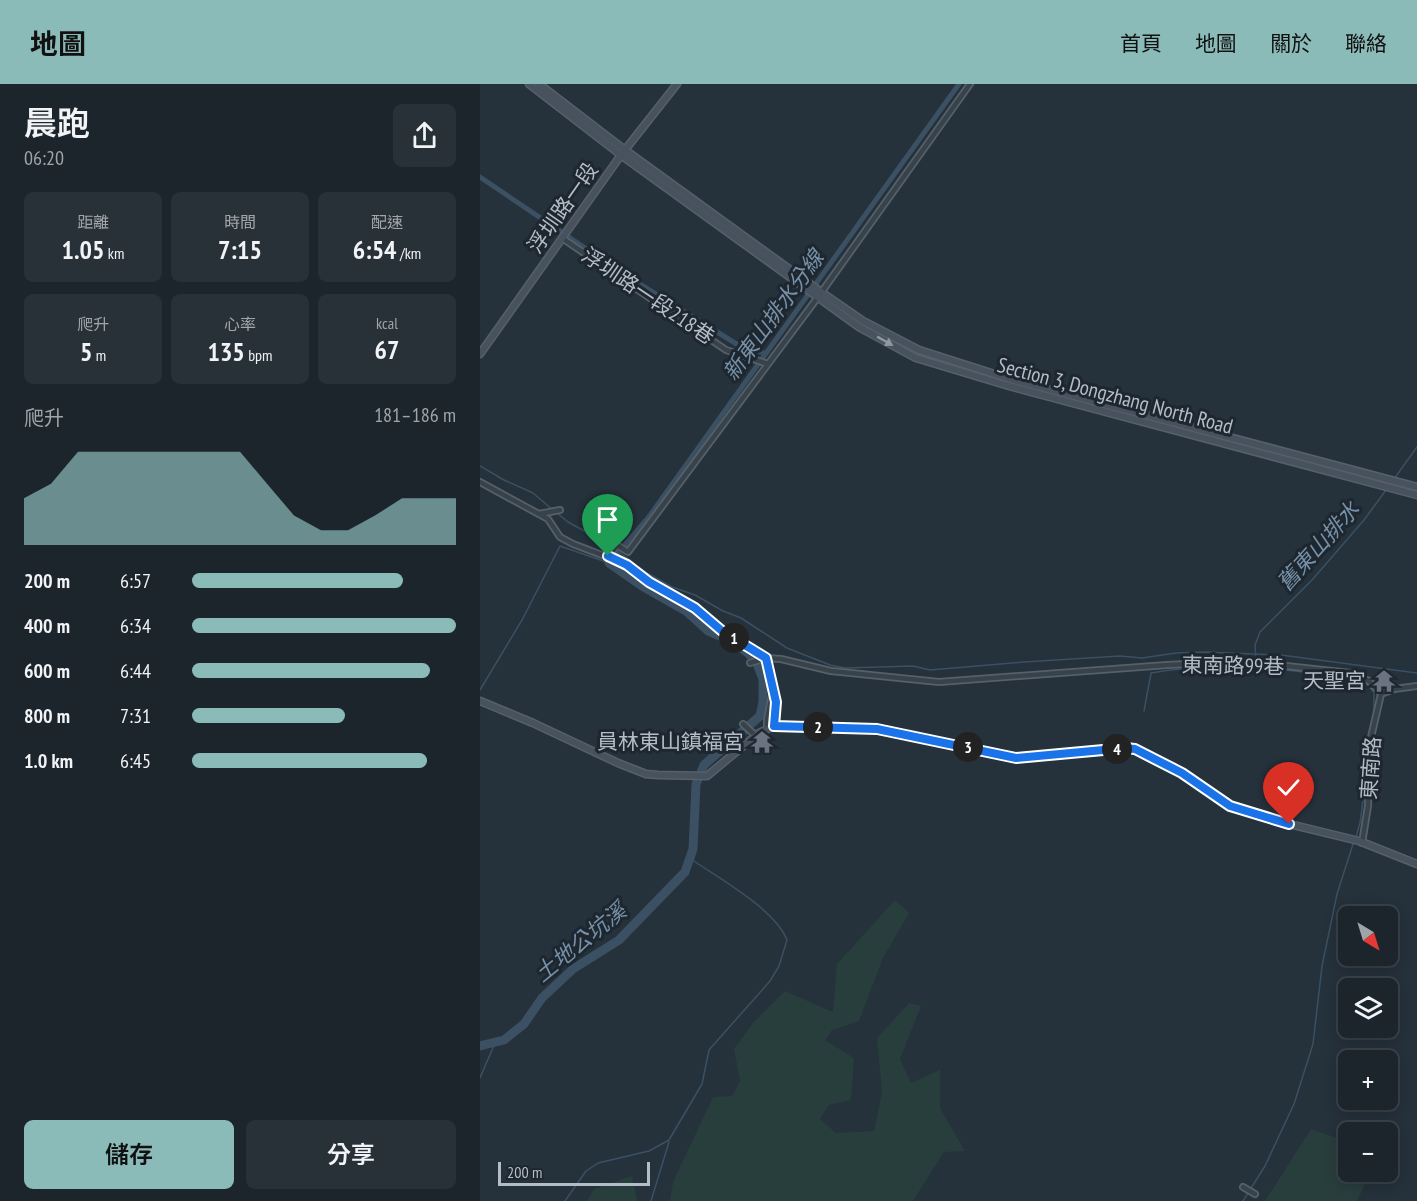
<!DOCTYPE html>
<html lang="zh-TW">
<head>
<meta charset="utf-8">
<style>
	:root { --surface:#1c252c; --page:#293138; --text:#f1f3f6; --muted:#a0a5a9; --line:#3a4248; --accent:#8bbbb9 }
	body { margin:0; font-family:"PT Sans Narrow","Noto Sans TC",sans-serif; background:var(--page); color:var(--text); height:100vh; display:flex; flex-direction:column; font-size:22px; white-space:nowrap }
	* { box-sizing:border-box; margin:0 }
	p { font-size:20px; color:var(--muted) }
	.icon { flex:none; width:33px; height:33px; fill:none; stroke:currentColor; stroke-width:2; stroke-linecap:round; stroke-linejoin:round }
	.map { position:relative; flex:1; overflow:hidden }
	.side { display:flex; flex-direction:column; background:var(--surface); width:480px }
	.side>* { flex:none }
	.needle { width:39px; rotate:142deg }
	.tools { position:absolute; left:858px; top:822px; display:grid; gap:12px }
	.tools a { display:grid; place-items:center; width:60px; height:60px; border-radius:9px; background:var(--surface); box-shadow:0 3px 15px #0003,0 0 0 2px var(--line); font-size:30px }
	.scale { position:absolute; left:18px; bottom:15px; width:152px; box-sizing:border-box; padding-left:6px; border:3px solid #b4bdc7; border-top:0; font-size:16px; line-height:21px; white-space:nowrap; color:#b4bdc7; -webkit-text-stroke:4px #1e2730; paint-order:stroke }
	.pin { position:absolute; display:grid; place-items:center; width:51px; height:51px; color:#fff; margin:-62px -26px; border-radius:50% 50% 50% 0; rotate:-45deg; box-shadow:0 0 6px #0007 }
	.pin .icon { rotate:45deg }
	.km { position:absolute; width:30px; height:30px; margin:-15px; border-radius:50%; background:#222; color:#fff; font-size:16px; line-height:30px; text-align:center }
	.round { display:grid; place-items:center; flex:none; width:63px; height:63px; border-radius:9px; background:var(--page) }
	.headline { display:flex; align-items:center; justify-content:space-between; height:102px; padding:0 24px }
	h1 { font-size:33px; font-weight:600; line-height:45px }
	.figures { display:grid; grid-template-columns:repeat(3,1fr); gap:9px; height:102px; padding:6px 24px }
	.figures div { display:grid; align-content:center; border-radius:9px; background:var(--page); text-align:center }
	.figures b { font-size:26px; font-weight:600 }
	.figures small { font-size:16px; font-weight:400 }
	.figures p { font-size:16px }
	.chart { height:168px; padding:12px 24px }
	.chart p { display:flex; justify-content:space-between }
	.chart svg { width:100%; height:108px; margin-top:6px; fill:var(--accent); opacity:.7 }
	.cta { display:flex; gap:12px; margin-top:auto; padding:12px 24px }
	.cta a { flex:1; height:69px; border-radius:9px; background:var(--accent); color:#111; font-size:24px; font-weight:600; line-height:69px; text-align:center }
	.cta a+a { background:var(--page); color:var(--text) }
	ul { padding:0 24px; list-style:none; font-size:20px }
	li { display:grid; grid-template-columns:96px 72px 1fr; align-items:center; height:45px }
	li i { height:15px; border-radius:8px; background:var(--accent) }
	header { display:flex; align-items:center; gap:36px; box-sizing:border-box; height:84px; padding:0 30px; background:var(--accent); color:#111 }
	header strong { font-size:28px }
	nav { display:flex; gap:33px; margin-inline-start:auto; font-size:21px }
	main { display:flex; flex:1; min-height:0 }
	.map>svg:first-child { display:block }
</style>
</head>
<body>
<header>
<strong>地圖</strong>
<nav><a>首頁</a><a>地圖</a><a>關於</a><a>聯絡</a></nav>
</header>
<main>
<section class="side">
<div class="headline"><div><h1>晨跑</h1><p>06:20</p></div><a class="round"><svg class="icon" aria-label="share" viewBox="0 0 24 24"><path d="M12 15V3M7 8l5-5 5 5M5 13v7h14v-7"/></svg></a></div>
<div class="figures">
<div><p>距離</p><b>1.05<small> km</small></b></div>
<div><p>時間</p><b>7:15</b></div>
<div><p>配速</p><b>6:54<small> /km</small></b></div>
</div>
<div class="figures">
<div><p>爬升</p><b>5<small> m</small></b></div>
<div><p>心率</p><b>135<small> bpm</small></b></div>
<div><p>kcal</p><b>67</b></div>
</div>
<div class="chart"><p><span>爬升</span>181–186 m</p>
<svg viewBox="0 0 160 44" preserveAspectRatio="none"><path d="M0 44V25L10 19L20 6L30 6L40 6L50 6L60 6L70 6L80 6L90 19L100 32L110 38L120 38L130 32L140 25L150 25L160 25V44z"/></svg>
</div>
<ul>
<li><b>200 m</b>6:57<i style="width:80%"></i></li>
<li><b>400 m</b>6:34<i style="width:100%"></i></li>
<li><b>600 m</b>6:44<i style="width:90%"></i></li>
<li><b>800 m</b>7:31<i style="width:58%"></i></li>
<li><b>1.0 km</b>6:45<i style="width:89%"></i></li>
</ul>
<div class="cta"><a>儲存</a><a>分享</a></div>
</section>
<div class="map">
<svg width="937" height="1117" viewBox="0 0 937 1117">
	<rect width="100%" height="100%" fill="#25313b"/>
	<!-- green -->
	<path fill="#283e3d" d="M415,816L429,829L403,874L379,937L352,946L345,956L374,974L371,1016L349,1021L340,1035L356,1049L394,1047L402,1008L397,954L429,919L441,922L420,975L431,999L460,986V1024L485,1067L464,1068L433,1117H190L193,1098L233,1013L252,1012L260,997L254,965L273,939L305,907L353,928L357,880Z
		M831,1045L868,1058V1088H891L877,1117H785Z
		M152,1092L157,1117H107L114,1105Z"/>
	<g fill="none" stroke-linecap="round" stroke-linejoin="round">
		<!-- stream -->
		<path stroke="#3b5063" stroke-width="1.5" d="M0,382L24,396L53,409L73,426
			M914,395L937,363
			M77,429L88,438L128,460L167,489L192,503L215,511L243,527L261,534L307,564L350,581L365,584L433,582L450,586L544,578L640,572L662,574L696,569L725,568L801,571L937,589
			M776,577L775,561L780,548L832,496L884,436L906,406
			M885,598L894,608V628
			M0,606L42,536L80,462L129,479
			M664,627L671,589C740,577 812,585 881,596
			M876,753L880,739L886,693
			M0,994L15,959
			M85,1117L106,1087L118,1079L169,1067L189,1056L222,1000L229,966L290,897L299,882L307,856C295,825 238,794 211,775
			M171,1117L189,1058
			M763,1117L785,1082L814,1020L833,960L842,882L857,810L874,757"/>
		<!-- canal -->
		<path stroke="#3b5063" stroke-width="5" d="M0,93L145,191L263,264L285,269
			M129,479L168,434L479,0"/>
		<!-- river -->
		<path stroke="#3b5063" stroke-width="9" d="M0,962L24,956L44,940L62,914L93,885L139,856L205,788L213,765L216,700L224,681L280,632L283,618V595L277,580L268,569L253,558L228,547L206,527L162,502L129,479"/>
		<!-- street casing -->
		<g stroke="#566069" stroke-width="8">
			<path id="street" d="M82,154L246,266L288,280
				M0,398L68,435L80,453L93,460L148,481L169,498L215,524L242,547L286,574L296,618L294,642
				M59,430L80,426
				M128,473L137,461L148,468L338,213L490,0
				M270,579L286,574L301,575L351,587L459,598L687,581L751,578L778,579L871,589L889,597L901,610
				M901,610L914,605L937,602
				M263,640L276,652
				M287,644V636L292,611
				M882,759L888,722L889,662L901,610
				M763,1103L775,1110"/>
		</g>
		<!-- secondary casing -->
		<g stroke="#566069" stroke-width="9">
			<path id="secondary" d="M49,0L141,71L379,243L436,274L529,302L937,411
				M59,0L145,66L341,208L383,237L439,266L530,295L937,403
				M0,270L141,71L197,0
				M0,617L53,639L138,679L166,690L178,691L227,692L279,649L294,642L397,645L536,673L645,664L655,665L701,689L754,724L789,735L879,757L937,780"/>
		</g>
		<!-- street -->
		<use href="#street" stroke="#38424b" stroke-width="4.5"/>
		<!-- secondary -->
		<use href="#secondary" stroke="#47525e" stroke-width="6"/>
	</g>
	<!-- one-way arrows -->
	<defs><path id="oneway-solid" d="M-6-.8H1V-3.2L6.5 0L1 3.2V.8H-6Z" transform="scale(1.5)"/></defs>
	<use fill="#8e98a2" href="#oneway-solid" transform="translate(405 257) rotate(29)"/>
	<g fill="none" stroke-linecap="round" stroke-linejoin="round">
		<!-- route casing -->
		<g stroke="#fff" stroke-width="12">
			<path id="route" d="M128,472L147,481L169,498L215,524L242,547L286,574L296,618L294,642L397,645L536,674L645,664L655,665L702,689L750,722L809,740"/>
		</g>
		<!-- route -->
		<use href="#route" stroke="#1a73e8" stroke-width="8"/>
	</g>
	<!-- icons -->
	<defs>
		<g id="temple-bare" transform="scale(1.8)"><path d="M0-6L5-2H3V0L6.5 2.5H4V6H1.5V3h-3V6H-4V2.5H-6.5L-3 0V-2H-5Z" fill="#6b7280" stroke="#1e2730" stroke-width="2.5" paint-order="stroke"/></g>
	</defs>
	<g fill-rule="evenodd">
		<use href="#temple-bare" x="904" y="597"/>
		<use href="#temple-bare" x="282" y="658"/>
	</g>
	<g text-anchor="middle" stroke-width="6" stroke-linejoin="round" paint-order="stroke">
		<!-- street labels -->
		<g font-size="21" fill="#b4bdc7" stroke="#1e2730">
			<text transform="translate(83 124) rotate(-55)" y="7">浮圳路一段</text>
			<text transform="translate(168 212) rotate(34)" y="7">浮圳路一段218巷</text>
			<text transform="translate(635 312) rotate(15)" y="7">Section 3, Dongzhang North Road</text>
			<text transform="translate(753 582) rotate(1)" y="7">東南路99巷</text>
			<text transform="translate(891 684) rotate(-86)" y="7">東南路</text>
		</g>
		<!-- poi labels -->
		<g font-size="21" fill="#b4bdc7" stroke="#1e2730" text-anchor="end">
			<text x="886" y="604">天聖宮</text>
			<text x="264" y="665">員林東山鎮福宮</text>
		</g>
		<!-- water labels -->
		<g font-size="22" font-style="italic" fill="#7691a8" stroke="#1e2730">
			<text transform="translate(293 231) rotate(-54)" y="8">新東山排水分線</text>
			<text transform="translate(838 462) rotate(-48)" y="8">舊東山排水</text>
			<text transform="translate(100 858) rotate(-39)" y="8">土地公坑溪</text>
		</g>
	</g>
</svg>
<div class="tools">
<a><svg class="needle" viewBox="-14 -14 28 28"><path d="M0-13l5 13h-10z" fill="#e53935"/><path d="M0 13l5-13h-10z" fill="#a0a5a9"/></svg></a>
<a><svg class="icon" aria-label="layers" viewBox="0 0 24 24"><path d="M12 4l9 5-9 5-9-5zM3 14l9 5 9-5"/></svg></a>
<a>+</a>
<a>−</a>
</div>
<div class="scale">200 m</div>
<div class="pin" style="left:128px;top:472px;background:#1e9e55"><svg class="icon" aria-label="arrive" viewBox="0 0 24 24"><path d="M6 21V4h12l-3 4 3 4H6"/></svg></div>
<div class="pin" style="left:809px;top:740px;background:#d93025"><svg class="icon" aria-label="check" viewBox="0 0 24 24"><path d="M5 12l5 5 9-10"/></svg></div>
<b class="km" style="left:254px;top:554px">1</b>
<b class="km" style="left:338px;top:643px">2</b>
<b class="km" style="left:488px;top:663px">3</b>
<b class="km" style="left:637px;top:665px">4</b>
</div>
</main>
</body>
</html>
